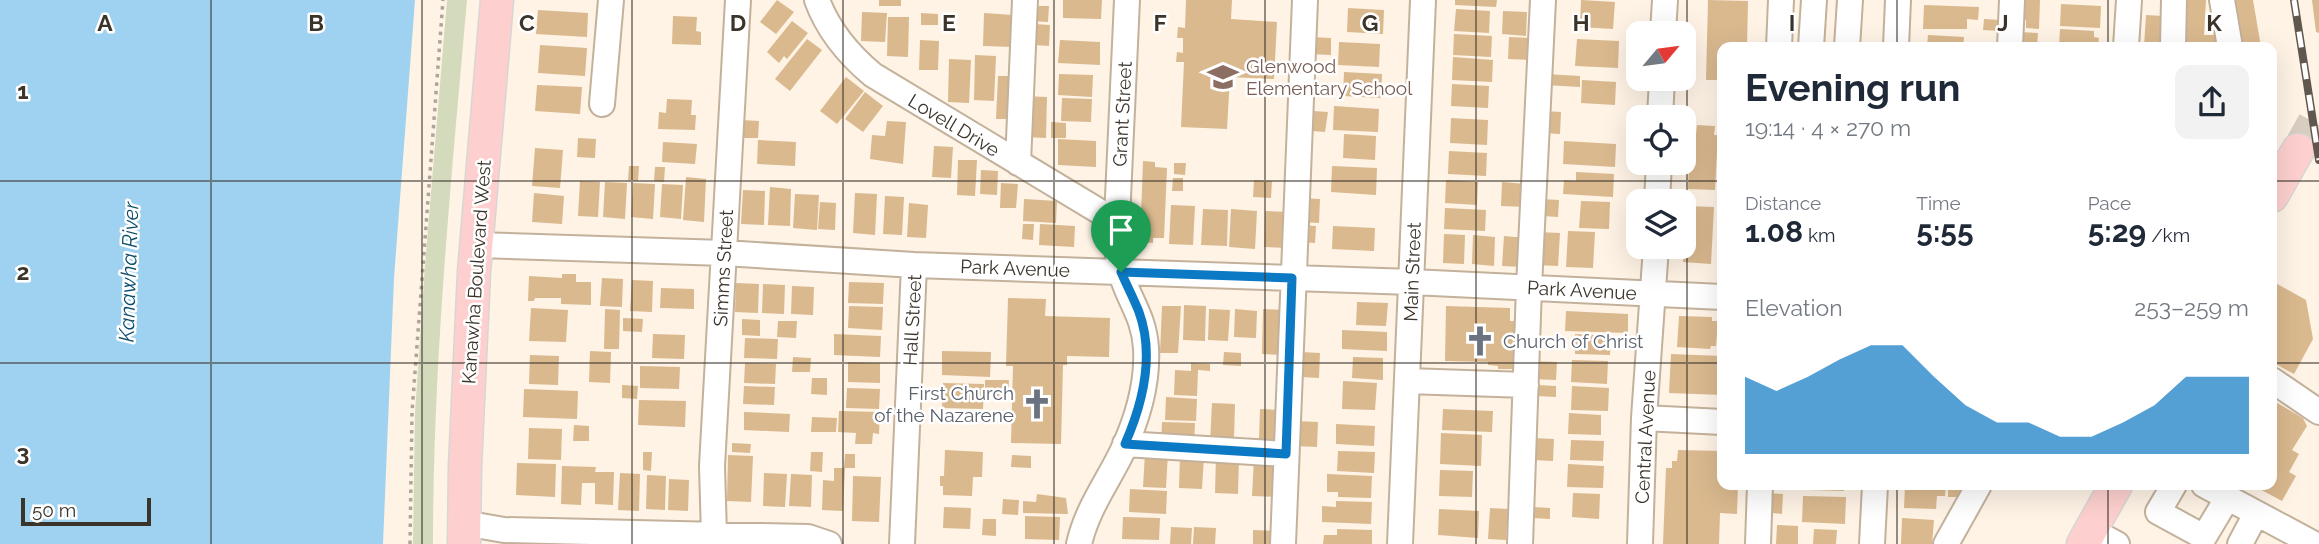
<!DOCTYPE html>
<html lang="en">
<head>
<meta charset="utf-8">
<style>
	:root { --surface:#fff; --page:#f2f2f3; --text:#1f2937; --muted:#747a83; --accent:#0c79c4 }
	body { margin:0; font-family:Raleway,sans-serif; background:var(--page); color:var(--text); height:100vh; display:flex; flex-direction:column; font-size:26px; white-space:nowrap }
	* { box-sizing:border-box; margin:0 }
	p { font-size:23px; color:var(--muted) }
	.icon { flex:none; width:38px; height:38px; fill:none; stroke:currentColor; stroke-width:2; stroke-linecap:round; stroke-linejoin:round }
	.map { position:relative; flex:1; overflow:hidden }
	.drawer { position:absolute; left:1717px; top:42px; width:560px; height:448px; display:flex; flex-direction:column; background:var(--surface); border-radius:14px; box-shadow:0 7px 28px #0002 }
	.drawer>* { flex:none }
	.needle { width:46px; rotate:61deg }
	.tools { position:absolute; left:1626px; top:21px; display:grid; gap:14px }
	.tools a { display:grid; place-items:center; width:70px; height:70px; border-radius:14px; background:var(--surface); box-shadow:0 7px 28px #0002; font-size:35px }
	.scale { position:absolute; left:21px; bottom:18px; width:130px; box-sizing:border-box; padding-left:7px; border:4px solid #3b342b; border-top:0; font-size:19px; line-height:24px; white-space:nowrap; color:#3b342b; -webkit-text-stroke:5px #fff; paint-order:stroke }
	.pin { position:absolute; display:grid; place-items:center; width:60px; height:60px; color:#fff; margin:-72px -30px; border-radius:50% 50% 50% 0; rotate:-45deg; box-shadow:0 0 7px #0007 }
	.pin .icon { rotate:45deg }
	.round { display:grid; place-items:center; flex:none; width:74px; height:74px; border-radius:14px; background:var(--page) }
	.headline { display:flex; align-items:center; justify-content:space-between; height:119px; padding:0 28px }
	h1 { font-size:38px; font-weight:700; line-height:52px }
	.figures { display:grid; grid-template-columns:repeat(3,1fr); gap:10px; height:119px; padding:7px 28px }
	.figures div { display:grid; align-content:center }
	.figures b { font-size:30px; font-weight:700 }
	.figures small { font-size:19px; font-weight:400 }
	.figures p { font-size:19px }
	.chart { height:196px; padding:14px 28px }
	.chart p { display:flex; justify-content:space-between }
	.chart svg { width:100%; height:126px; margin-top:7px; fill:var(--accent); opacity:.7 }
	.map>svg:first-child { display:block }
</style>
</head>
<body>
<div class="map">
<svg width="2319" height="544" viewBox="0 0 2319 544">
	<rect width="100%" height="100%" fill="#fef3e5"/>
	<!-- green -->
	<path fill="#d4dabc" d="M447,0H467C451,181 433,362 433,544H413L415,413L425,266Z"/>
	<!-- water -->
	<path fill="#9fd2f1" d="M0,0H415L394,278L383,544H0Z"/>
	<!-- building -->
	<path fill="#dab98f" d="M777,0L794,12L776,34L760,22Z
		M879,0H901V6H879Z
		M1063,0H1102L1101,19L1063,18Z
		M1186,0H1232L1231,19L1277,22L1274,79L1230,77L1227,129L1181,127L1184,62H1176L1177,52L1183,53V38H1177L1178,27L1185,28Z
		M1455,0H1497L1496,7L1455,5Z
		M1581,0L1615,2L1613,29L1580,27Z
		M1708,0L1748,1L1747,47H1722V80H1706Z
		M2017,0H2040L2039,29L2026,28V20L2017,19Z
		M2181,0H2206L2204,35H2220L2219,47H2179Z
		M2232,0H2253L2261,47H2240Z
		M2312,0H2319V33L2316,32Z
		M2061,4L2101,6L2100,28L2060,26Z
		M1924,5L1979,7L1978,20L1967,19V29H1923Z
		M1030,6H1049L1048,22L1030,21Z
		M1348,8L1384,10L1383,34L1347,32Z
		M1456,9L1490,11L1489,33L1454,31Z
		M538,10L588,13L587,37L536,34Z
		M1503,11L1527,12L1526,36L1502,34Z
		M862,12L887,13L885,42L861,41Z
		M921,13L938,14V25H921Z
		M984,13L1013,15L1012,47L983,46Z
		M2146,15L2163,16L2161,47H2144Z
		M673,16L697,17L696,31L701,32V45L672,44Z
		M888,17H909L908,57L887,56Z
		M1984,19L2000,20V31L1983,30Z
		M792,21L808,33L787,59L784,56L779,63L767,52Z
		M1035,24L1050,25L1049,46L1034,45Z
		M2060,29L2094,31V37L2099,38L2098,47H2059Z
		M2019,32L2038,33L2037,47H2019Z
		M1454,34L1492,36L1491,57L1453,55Z
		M1928,35L1964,37L1963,47H1927Z
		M1310,37L1331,38V55L1310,54Z
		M1509,37L1532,38L1531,60L1508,59Z
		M807,39L822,50L790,91L775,79Z
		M1577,39L1619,41L1618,68L1575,66Z
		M920,40L939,41L938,70H919Z
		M1060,40L1100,42V65L1058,63Z
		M1339,42L1380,44L1379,67L1338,65Z
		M540,45L587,48L585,76L538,73Z
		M975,55L996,56L994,101L974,100Z
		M1453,57L1493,60L1492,82L1452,80Z
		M949,59L971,60L969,103L948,102Z
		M1344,72L1382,74L1381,98L1343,96Z
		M1059,74L1093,75L1092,97L1058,95Z
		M1545,74L1580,76V87L1544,85Z
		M998,76H1016L1015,119H996Z
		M846,77L864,91L837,124L820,111Z
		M1582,80L1616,82L1615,105L1581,103Z
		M1452,84L1489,86L1488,108L1451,106Z
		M537,85L582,87L580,114L535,111Z
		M865,92L883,106L863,132L845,119Z
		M1025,96L1047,97L1046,138L1023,137Z
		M1062,98L1092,99L1091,122L1061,121Z
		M667,99L692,100L691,115H696L695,130L658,129L659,112L666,113Z
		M1334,106L1379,109L1378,132L1333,130Z
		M1313,111L1328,112L1325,132L1312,131Z
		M1544,111L1561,112L1560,134L1542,133Z
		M1451,118L1488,120L1487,145L1450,143Z
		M741,120L759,121L758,138H740Z
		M887,121L906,122L903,164L870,159L872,135L885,136Z
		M1051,122L1066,123V138H1051Z
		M1697,125L1715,126L1714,135H1718L1715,190L1688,189L1690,134H1696Z
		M1344,134L1376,136L1375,160L1343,158Z
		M578,138L596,139L595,158L577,157Z
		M1058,139L1096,141V167L1058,165Z
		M758,140L796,142L795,166L757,164Z
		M1564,141L1616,144L1615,167L1563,164Z
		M663,142L697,144L695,164L662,162Z
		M934,146L953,147L951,178L932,177Z
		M535,148L563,150L560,188L532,186Z
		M1449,151L1487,153L1486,176L1448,174Z
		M958,160H977L975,196L957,195Z
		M1143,161L1155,162V167L1167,168L1164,238H1153V243L1140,242Z
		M1174,163H1186L1185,175L1174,174Z
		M629,166H639L638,181L628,180Z
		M1332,166L1377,168L1376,195L1331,192Z
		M655,167H665L664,182L654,181Z
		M981,170L998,171L997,195L980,194Z
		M1576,172L1614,174L1613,197L1563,194L1564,180L1576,181Z
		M686,177L706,179L704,222L683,220Z
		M1173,178H1183V191H1172Z
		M1254,180L1272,181L1271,198L1253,197Z
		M1446,180L1478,182L1477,205L1445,203Z
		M580,181L600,182L598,217L578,216Z
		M605,182L627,183L625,219L603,217Z
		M1502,182L1527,184L1526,207L1501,206Z
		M633,183L655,184L653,219L631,217Z
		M1001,183L1018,184L1016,208H1000Z
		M662,184L683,185L681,219L660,217Z
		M770,187L791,189L790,226L768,225Z
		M743,190L765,191L764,225L741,224Z
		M534,193L564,196L562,224L532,222Z
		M855,193L877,194L875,235L853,233Z
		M795,194L819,195L817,230L793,228Z
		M885,196L904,197L902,235L883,234Z
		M1301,198L1320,199L1319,223L1300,222Z
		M1024,199L1057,201L1056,223L1023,221Z
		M1542,199L1559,200L1558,217L1542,216Z
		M1581,201L1610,202L1609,229L1579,228Z
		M820,202L836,203L835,230L818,229Z
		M909,203L928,205L926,238L907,237Z
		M1171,205L1195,206L1193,245L1169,244Z
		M1686,206L1714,207L1711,264L1683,262Z
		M1445,208L1486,210L1485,231L1444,229Z
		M1203,209L1228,210L1227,246L1201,245Z
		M1231,209L1257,211L1255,249L1229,247Z
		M1265,211L1289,212L1287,248L1264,247Z
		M1023,224H1034L1033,240L1022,239Z
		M1040,224L1075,226L1074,247L1039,245Z
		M1301,225L1316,226L1315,243L1300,242Z
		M1333,226L1375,228L1374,251L1332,249Z
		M1568,231L1595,232L1593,268L1566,267Z
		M1537,232L1560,233L1558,266L1536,265Z
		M1444,234L1465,235L1464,264L1443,263Z
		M1473,235L1495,237L1494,266L1472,264Z
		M1504,236L1526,238L1524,267L1502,266Z
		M562,274H576V282H591V305L561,304V298H535L534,301H528L529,276L562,278Z
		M602,278L623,279L622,307L600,306Z
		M632,280L653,281L652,312L630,311Z
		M2272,281L2306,300L2313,339L2294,374L2272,362Z
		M849,282L884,283L883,304L848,303Z
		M736,283L759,284L758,313L735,312Z
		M763,284L785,285L784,314L762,313Z
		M792,286L814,287L813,315L791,314Z
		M661,288L694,289V309L660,308Z
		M1008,298L1046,299L1045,316L1110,318L1109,357L1067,356V365H1063L1061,444L1011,443L1013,366H1006Z
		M1357,302L1388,303L1386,326L1356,325Z
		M1184,305L1206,306L1205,341L1183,340Z
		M849,306L883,307L882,330L848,328Z
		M1162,306H1181L1178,353H1160Z
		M1446,306L1510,308V321H1515L1514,369H1498V366L1488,365V362L1445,361Z
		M531,308L568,310L566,342L529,341Z
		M605,309L620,310L619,349H604Z
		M1209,309L1230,310L1228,341L1208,340Z
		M1235,309L1257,311L1256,338L1234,337Z
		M1263,309L1284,310L1282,355L1262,354Z
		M1566,311L1628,314V333L1565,331Z
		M1679,316L1712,317V321H1718L1716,346H1711L1710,349L1677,347Z
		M623,318L643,319L642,332L623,331Z
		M742,319L760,320V336L742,335Z
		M778,321H797L796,338L777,337Z
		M1342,330L1387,332V351L1342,349Z
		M653,334L685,335L684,359L652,358Z
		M834,334L881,336L880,357L834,355Z
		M1575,334L1611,336L1610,355L1575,354Z
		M745,338L778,339L777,359L744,358Z
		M590,351L611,352L610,383L589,382Z
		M942,351L991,352L990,377L942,375Z
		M1224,352L1241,353V366L1223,365Z
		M1301,352L1320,353L1319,378L1300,377Z
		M1671,354L1722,356V395L1669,393Z
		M530,355L559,356L558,385L529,384Z
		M793,357L811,358L810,372H792Z
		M1353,357L1383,358V380L1352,378Z
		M1572,360L1608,361L1607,384L1571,382Z
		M1533,361L1557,362L1556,380L1532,379Z
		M848,362L880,363V383L848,382Z
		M745,363L776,364L775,384L744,383Z
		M1191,363L1210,364V371L1198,370L1197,396L1174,395L1175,370L1191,371Z
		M640,366L680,367L679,389L640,388Z
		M812,378H827V395L811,394Z
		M985,380H1009L1008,397L985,396Z
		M1343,381L1377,383L1375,410L1342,409Z
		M943,383L984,384L983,409L942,408Z
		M622,385L638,386L637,399L622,398Z
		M1537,385L1556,386V397L1537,396Z
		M744,386L775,387L774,405L743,404Z
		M1572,386L1609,388L1608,411L1571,410Z
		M847,388L880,389L879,409L846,408Z
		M524,389L578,391L577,419L523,417Z
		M1166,397L1197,399L1196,421L1165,420Z
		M639,400L686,401L685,427L638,425Z
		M2272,400L2303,418L2307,426L2292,450L2299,454L2289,472L2296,476L2282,501L2252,485H2272Z
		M1212,403L1235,404L1234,439L1210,443Z
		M1260,409L1283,410L1282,447L1259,441Z
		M1443,409L1493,411L1492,432L1442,430Z
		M839,411L880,412L879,434L873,433L872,444H855L856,433L838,432Z
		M744,412L790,414L789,432L744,430Z
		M1569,413L1601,415V435L1568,434Z
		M812,417L837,418L836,432H811Z
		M1295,421L1318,422L1317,447L1294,446Z
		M1162,422L1195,423L1194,444L1161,443Z
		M1336,424L1375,426L1374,446L1336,444Z
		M574,425L589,426V441H573Z
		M529,428L562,429L561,460L528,459Z
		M1441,433L1482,435L1481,466L1440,464Z
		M1534,438L1554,439L1553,461L1533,460Z
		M1571,440L1604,441L1603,461L1570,460Z
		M732,443L751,444L750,453L732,452Z
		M945,450L983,452L982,477H973L972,496L943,495V486H940V476H944Z
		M1678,450L1722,451V485H1738L1737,514L1720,513L1719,544H1663L1666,468H1672V461H1677Z
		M1338,451L1375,452L1374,473L1337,471Z
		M643,452H652L651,471L643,470Z
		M811,452H823L822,472L810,471Z
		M1145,453H1168L1166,488L1143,487Z
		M845,454H855V468H844Z
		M728,455L753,456L751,502L727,501Z
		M1012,455L1031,456V468L1011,467Z
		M1180,455L1204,456L1202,489L1179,488Z
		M1216,456L1239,457L1238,494L1215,493Z
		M1254,458L1276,459L1275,497L1252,496Z
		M517,463L556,464L555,497L516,495Z
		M1568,464L1604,466L1603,488L1567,487Z
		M562,466L596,467L595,472H614L613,505L595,504V483H582L581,505L561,504Z
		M834,468H845L843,511L822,510L823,480L834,481Z
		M1440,470L1473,471L1472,497L1439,496Z
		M620,473L640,474L639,511L618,510Z
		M764,473L787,474L785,507L763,506Z
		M791,474L812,475L811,507L789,506Z
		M1327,474L1372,476L1371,498L1338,497V492H1327Z
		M647,475L666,476L665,510L646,509Z
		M853,476L881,477L879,522L852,521Z
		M669,479L689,480L688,511L668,510Z
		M1810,485H1844V491L1810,490Z
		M1905,485H1946L1945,496H1937L1936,509L1904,508Z
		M1948,485L1966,486V497H1948Z
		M1130,489L1167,491L1166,514L1129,512Z
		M1573,493L1600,494L1599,519L1572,517Z
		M1763,493L1783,494L1782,514L1772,513V510L1763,509Z
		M1037,494L1066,498L1068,514L1023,513V501L1036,502Z
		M1803,496L1846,497L1845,524L1802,522Z
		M1003,499L1019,500L1018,515L1002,514Z
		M1336,501L1372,502L1371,524L1322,522V506L1336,507Z
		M944,507L971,508L970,529L943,528Z
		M1533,507L1550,508V519L1533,518Z
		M1490,508L1508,509L1506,540L1488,539Z
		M1439,509L1479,511L1478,538L1438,535Z
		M1025,516L1060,517L1059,540L1025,539Z
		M1123,517L1160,518L1159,540L1122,539Z
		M1902,518L1934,520L1932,544H1901Z
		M983,519H996V536L982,535Z
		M1777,525L1798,526V544H1776Z
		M1171,527L1192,528L1191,544H1170Z
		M1194,527L1216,528L1215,544H1193Z
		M1337,529L1372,530V544H1323L1324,535H1337Z
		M1814,529L1837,530L1836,544H1813Z
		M1253,530L1279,531V544H1253Z"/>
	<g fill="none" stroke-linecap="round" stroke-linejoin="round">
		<!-- major-tunnel -->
		<path stroke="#d7cdc0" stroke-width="32" stroke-dasharray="32 16" stroke-linecap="butt" d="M2298,150L2319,112"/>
		<!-- minor casing -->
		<g stroke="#c3b19b" stroke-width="28">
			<path id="minor" d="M817,0C828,30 849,55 873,75L1117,222
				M2222,0L2230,47
				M1663,33L1665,0
				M1779,47L1781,0
				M1811,47L1814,0
				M1847,47L1850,0
				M1896,47L1898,0
				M2010,47L2012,0
				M2126,47L2129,0
				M2173,47L2174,0
				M602,104L611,0
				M1660,117L1662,79
				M1018,163L1025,0
				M1657,201L1659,163
				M477,245L724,253L914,265L1412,282L1722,297
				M2272,380L2319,412
				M1407,381L1526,385
				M1644,418L1722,422
				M1125,444L1286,454
				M2174,485L2158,512L2204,537L2228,497
				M2204,485L2314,544
				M464,523L504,530L808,537L829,544
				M2091,530L2117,544
				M714,536L712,466L738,0
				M902,544L914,265
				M1079,544C1087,509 1107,483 1122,452C1137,420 1148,383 1146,348C1144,316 1129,301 1121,273C1118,263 1118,251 1116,241L1127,0
				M1283,544L1305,0
				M1400,544L1423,0
				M1520,544L1529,287L1543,0
				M1640,544L1644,418L1656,247
				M1758,544L1760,485
				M1872,544L1875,485
				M1946,544L1979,485
				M2240,544L2250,525"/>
		</g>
		<!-- major casing -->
		<g stroke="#d8d6d5" stroke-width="35">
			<path id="major" d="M2272,196L2298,150
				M464,544L465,466L474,272L497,0
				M2083,544L2116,485"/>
		</g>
		<!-- path -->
		<path stroke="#aea599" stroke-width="3.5" stroke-dasharray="3.5 5" stroke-linecap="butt" d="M410,544L412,412L443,0"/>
		<!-- minor -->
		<use href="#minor" stroke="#fff" stroke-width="24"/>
		<!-- major -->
		<use href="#major" stroke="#fdd0cf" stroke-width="32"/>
		<!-- rail casing -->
		<g stroke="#60584e" stroke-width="8">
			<path id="rail" d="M2294,0L2319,160"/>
		</g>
		<!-- rail -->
		<use href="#rail" stroke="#fff" stroke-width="5" stroke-dasharray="16" stroke-linecap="butt"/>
	</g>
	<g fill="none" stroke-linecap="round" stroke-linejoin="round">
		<!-- route casing -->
		<g stroke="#fff" stroke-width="14">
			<path id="route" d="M1121,272L1292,278L1286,454L1125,444C1143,403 1155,356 1139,312C1134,299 1127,286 1121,272Z"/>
		</g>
		<!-- route -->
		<use href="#route" stroke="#0c79c4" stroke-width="9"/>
	</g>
	<!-- grid -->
	<path fill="none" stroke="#3b342b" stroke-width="2" stroke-opacity="0.55" d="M211,0V544M422,0V544M632,0V544M843,0V544M1054,0V544M1265,0V544M1476,0V544M1687,0V544M1897,0V47M2108,0V47M0,181H1722M2272,181H2319M0,363H1722M2272,363H2319M1897,485V544M2108,485V544"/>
	<!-- icons -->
	<defs>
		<g id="school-bare" transform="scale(2.415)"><path d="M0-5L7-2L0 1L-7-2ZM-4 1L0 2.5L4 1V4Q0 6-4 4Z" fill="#8d6e63" stroke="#fff" stroke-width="2.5" paint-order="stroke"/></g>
		<g id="church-bare" transform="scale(2.415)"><path d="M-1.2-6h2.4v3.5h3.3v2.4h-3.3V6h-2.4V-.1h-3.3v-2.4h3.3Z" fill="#6b7280" stroke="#fff" stroke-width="2.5" paint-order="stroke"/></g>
	</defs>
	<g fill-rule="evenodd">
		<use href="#school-bare" x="1223" y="77"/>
		<use href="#church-bare" x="1480" y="341"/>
		<use href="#church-bare" x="1037" y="404"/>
	</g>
	<g text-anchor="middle" stroke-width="5" stroke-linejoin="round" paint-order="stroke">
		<!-- education labels -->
		<g font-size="19" fill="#785e54" stroke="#fff" text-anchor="start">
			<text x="1246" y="73">Glenwood<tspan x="1246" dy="22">Elementary School</tspan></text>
		</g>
		<!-- street labels -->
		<g font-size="19" fill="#3b342b" stroke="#fff">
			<text transform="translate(1122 114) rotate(-87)" y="7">Grant Street</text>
			<text transform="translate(954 125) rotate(31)" y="7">Lovell Drive</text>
			<text transform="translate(723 268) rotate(-87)" y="7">Simms Street</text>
			<text transform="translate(1015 268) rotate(2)" y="7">Park Avenue</text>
			<text transform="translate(476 272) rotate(-86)" y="7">Kanawha Boulevard West</text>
			<text transform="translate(1412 272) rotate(-88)" y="7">Main Street</text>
			<text transform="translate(1582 290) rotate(3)" y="7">Park Avenue</text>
			<text transform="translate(912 320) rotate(-87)" y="7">Hall Street</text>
			<text transform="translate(1645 437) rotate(-87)" y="7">Central Avenue</text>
		</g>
		<!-- worship labels -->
		<g font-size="19" fill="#5b616d" stroke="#fff" text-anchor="start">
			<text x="1503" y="348">Church of Christ</text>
			<text x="1014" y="400" text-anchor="end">First Church<tspan x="1014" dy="22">of the Nazarene</tspan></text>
		</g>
		<!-- water labels -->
		<g font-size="21" font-style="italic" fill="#0d4e6c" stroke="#fff">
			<text transform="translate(129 272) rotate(-88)" y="7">Kanawha River</text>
		</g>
	</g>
	<g font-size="23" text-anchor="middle" font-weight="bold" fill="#3b342b" stroke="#fff" stroke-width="5" stroke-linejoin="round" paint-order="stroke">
		<text x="105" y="31">A</text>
		<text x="316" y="31">B</text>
		<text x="527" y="31">C</text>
		<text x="738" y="31">D</text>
		<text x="949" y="31">E</text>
		<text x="1160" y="31">F</text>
		<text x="1370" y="31">G</text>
		<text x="1581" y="31">H</text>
		<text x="1792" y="31">I</text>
		<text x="2003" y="31">J</text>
		<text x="2214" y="31">K</text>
		<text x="23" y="99">1</text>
		<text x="23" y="280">2</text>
		<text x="23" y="461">3</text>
	</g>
</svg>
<div class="tools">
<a><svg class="needle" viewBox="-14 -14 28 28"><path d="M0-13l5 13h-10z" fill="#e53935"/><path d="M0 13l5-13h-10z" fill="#747a83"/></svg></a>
<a><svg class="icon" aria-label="locate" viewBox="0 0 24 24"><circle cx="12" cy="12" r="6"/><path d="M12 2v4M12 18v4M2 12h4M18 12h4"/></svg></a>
<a><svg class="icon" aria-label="layers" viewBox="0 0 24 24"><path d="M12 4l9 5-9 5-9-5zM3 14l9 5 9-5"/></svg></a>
</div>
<div class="scale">50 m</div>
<div class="pin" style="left:1121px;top:272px;background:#1e9e55"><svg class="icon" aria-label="arrive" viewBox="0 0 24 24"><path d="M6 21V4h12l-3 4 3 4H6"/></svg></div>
<section class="drawer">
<div class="headline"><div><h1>Evening run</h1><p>19:14 · 4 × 270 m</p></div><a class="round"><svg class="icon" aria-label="share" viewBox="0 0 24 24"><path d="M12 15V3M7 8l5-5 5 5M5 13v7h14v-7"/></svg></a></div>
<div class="figures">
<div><p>Distance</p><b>1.08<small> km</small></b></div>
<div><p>Time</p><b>5:55</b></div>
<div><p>Pace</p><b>5:29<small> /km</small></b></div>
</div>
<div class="chart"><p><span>Elevation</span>253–259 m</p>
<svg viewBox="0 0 160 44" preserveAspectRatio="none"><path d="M0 44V17L10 22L20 17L30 11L40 6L50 6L60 17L70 27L80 33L90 33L100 38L110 38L120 33L130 27L140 17L150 17L160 17V44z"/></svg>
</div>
</section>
</div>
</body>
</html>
